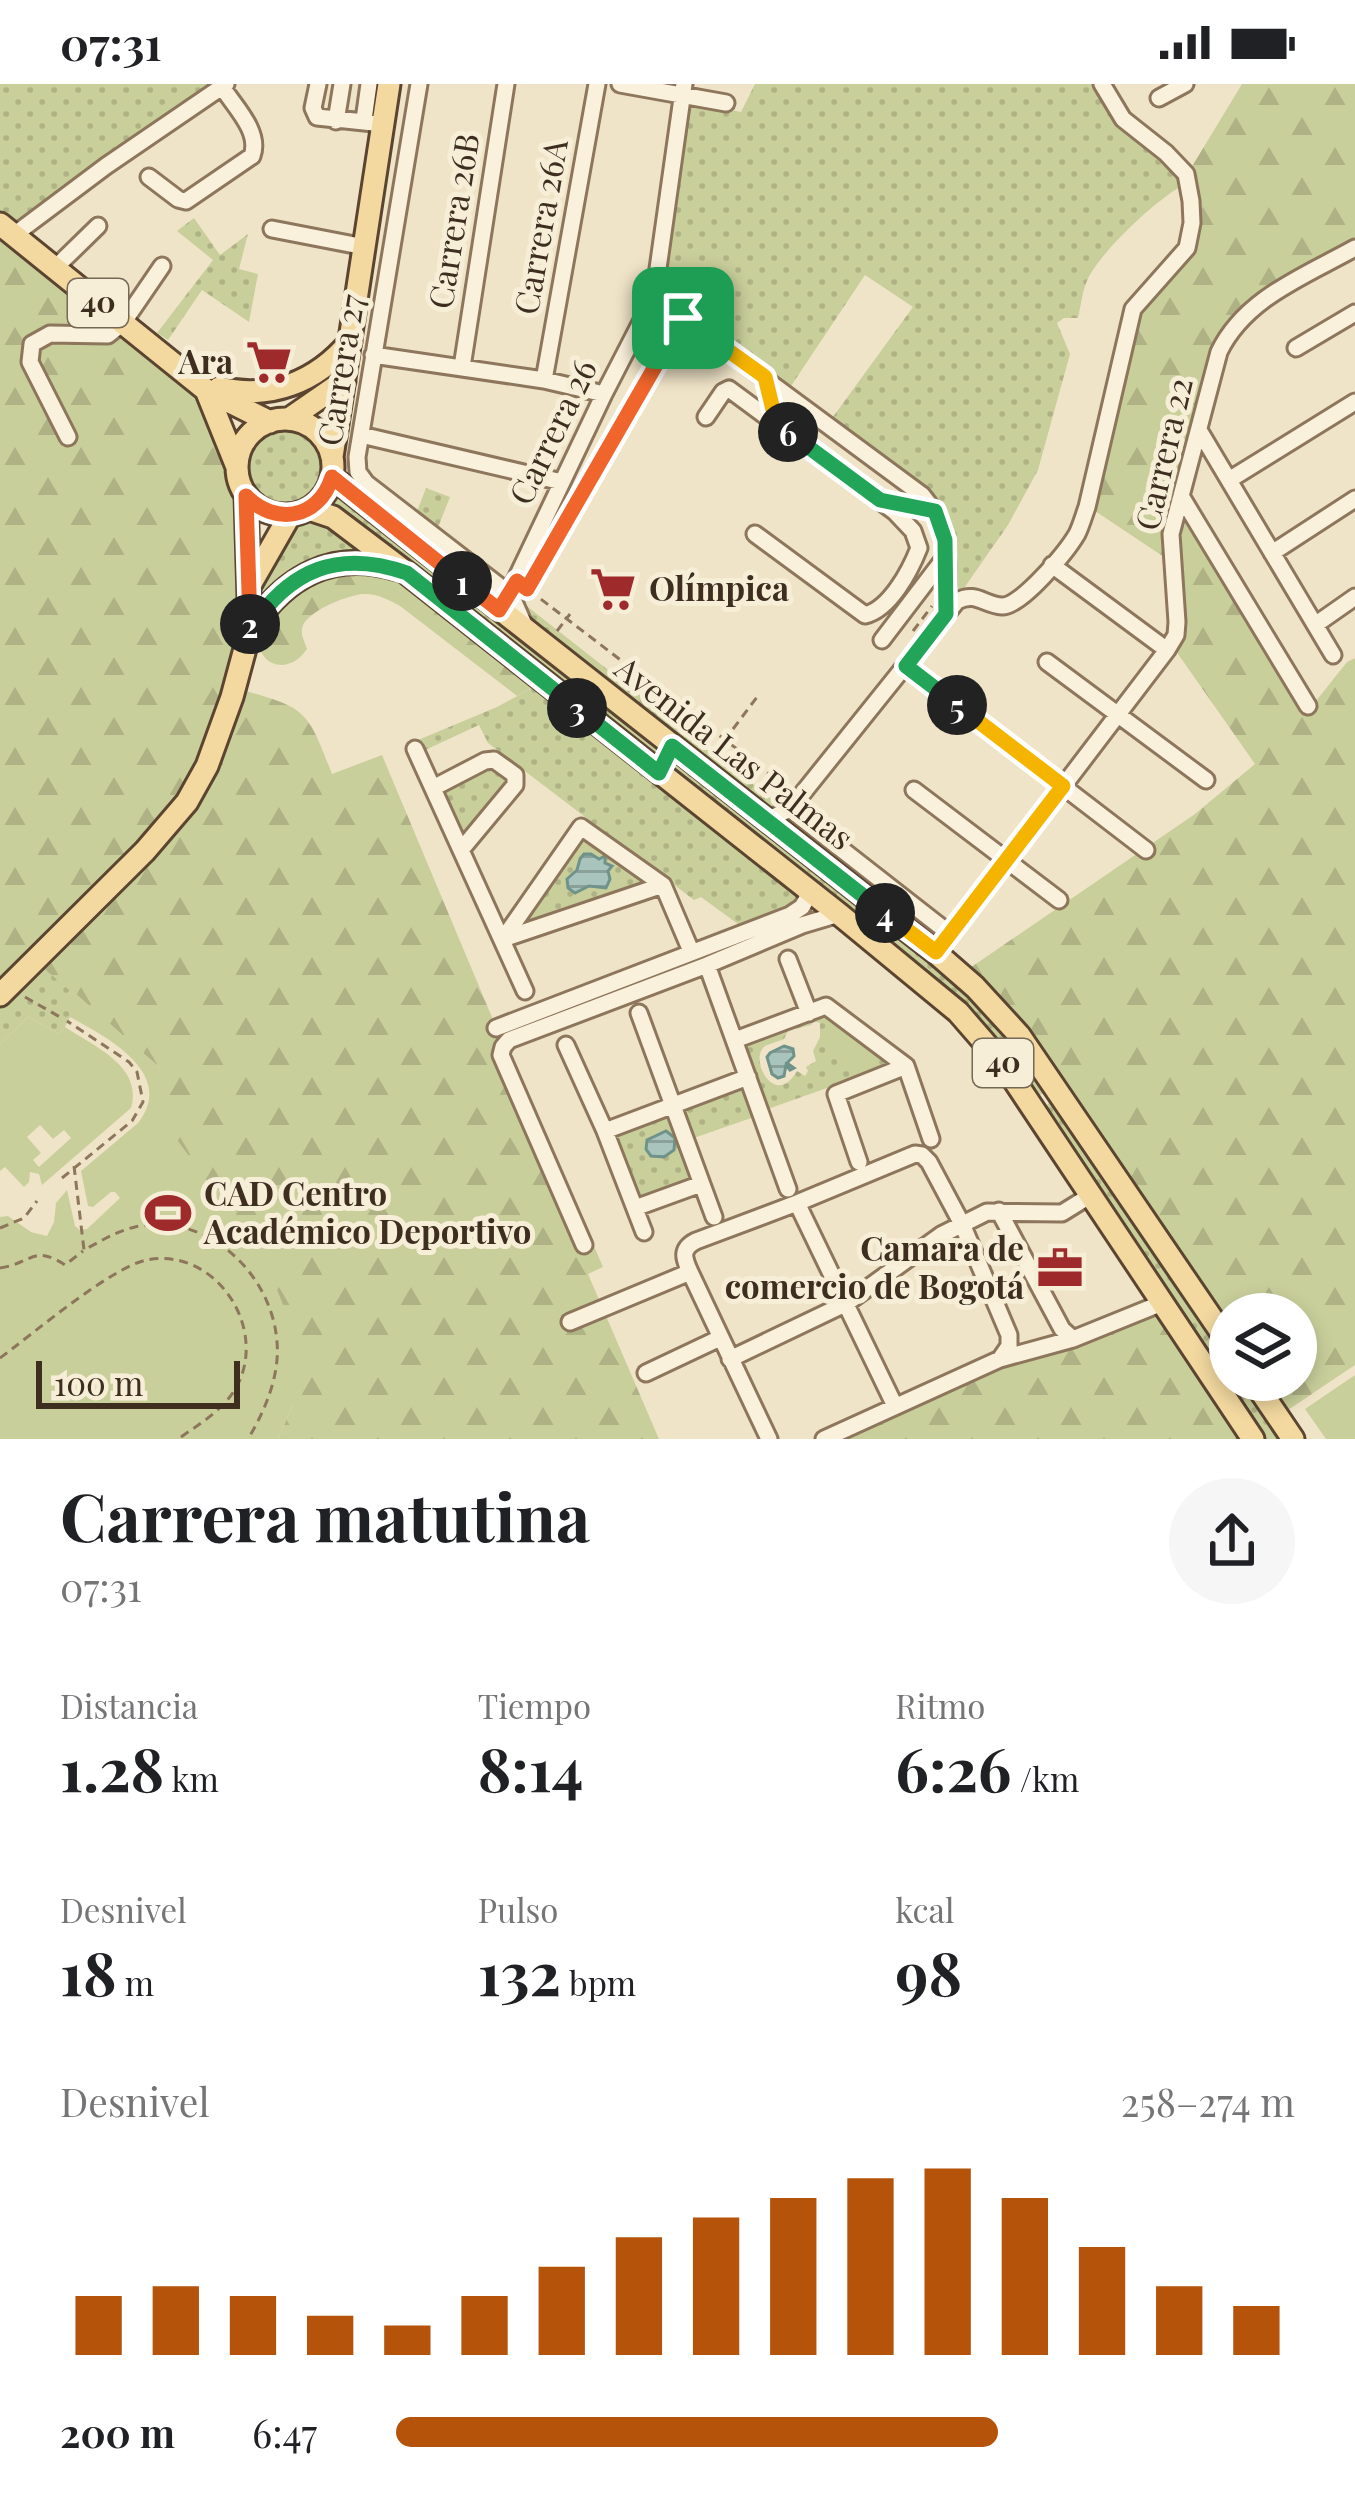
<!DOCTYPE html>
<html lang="es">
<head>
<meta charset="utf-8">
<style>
	:root { --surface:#fff; --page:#f6f6f6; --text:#202124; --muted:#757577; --accent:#b45309 }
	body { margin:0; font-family:"Playfair Display",serif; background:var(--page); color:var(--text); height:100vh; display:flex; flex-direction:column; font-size:45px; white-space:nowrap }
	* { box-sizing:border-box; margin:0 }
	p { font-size:39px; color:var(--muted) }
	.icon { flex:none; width:66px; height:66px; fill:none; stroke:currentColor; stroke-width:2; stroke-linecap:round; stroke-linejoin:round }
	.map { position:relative; height:1355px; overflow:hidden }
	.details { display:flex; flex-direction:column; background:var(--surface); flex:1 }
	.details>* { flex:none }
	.controls { position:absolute; left:1209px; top:1209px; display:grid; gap:24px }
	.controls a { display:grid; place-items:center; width:108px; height:108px; border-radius:50%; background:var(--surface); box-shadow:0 6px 18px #0003; font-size:60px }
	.scale { position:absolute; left:36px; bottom:30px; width:204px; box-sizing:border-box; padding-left:12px; border:6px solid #3d2e20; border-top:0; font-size:33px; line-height:42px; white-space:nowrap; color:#3d2e20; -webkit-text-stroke:9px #f7eed8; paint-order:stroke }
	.pin { position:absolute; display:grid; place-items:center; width:102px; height:102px; color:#fff; margin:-51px; border-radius:24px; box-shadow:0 6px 18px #0006 }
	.km { position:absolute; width:60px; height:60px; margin:-30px; border-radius:50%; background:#222; color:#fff; font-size:33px; line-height:60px; text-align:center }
	.round { display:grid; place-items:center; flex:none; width:126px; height:126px; border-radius:63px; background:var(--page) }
	.headline { display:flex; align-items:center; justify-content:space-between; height:204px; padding:0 60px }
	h1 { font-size:66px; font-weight:700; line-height:90px }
	.figures { display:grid; grid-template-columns:repeat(3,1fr); gap:18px; height:204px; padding:12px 60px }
	.figures div { display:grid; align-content:center }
	.figures b { font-size:60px; font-weight:700 }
	.figures small { font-size:33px; font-weight:400 }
	.figures p { font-size:33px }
	.chart { height:336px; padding:24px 60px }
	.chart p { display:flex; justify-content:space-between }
	.chart svg { width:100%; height:216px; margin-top:12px; stroke:var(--accent); stroke-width:6 }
	ul { padding:0 60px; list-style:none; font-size:39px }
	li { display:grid; grid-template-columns:192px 144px 1fr; align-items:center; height:90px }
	li i { height:30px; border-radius:15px; background:var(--accent) }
	.status { display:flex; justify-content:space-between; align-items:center; height:84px; padding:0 60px; background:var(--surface); direction:ltr }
	.status svg { height:33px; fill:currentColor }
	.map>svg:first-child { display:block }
</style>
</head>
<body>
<div class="status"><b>07:31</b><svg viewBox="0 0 49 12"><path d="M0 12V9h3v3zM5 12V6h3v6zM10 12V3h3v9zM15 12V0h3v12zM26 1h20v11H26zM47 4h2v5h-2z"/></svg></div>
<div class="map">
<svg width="1355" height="1355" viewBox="0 0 1355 1355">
	<defs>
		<pattern id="green-dots" width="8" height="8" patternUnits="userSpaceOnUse" patternTransform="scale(3)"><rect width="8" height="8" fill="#c9cf9b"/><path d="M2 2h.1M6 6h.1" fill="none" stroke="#aeb285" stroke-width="1.8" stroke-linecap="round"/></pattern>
		<pattern id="forest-firs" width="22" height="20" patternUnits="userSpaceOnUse" patternTransform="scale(3)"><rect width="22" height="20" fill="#c9cf9b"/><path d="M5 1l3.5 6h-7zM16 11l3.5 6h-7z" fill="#aeb285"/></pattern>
		<pattern id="water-rules" width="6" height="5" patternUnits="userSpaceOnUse" patternTransform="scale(3)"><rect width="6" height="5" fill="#a9c4bc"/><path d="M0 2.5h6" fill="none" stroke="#8ba098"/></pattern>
	</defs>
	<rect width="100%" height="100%" fill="#f0e4c8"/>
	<!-- green -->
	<path fill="url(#green-dots)" fill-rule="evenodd" d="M0,0H211L18,140L0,127Z
		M755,0H1096L1117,41L1179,94L1180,103C1155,117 1098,170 1087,197C1082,208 1081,222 1078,234H1064L1057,239L1070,270L1038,386L1008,441L962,507L954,512L947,439L830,337L913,223L865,191L789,305L659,211L687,17L741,28Z
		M194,134L220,171L248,150L239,185L258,190L249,238L202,206L168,256L157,249L213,176L177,147Z
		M245 383a40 40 0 1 1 80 0a40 40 0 1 1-80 0Z
		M426,404L450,413L437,446L416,430Z
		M335,408L660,664V671L656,674L328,420Z
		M310,433L323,436L371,471L257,520L258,504L295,439Z
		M519,516L784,724L771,730L536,545Z
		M536,602L801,812L797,820L778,830L773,827L738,840L701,813L694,816L488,659L479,641L423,667L418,656L497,623Z
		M671,677L679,678L931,876L969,909L1013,955L1045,1007L1043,1010L1038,1011L1032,1008L668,683Z
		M491,681L508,695L462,754L442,707Z
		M585,755L643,798L517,844Z
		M41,882L74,908L68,919L75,923L60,950L28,933L0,960V923Z
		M826,928L896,981L831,1012L827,1004L765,1026L740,959ZM813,937L820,939V953L813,967L816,977L806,983L808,987L805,992L797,987C775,1025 749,976 764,963C766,961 782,956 784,955L788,947L811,941Z
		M746,1000L757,1032L691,1055L680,1024Z
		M1055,1018L1230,1275V1296H1244L1284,1355H1262L1045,1023L1049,1019Z
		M670,1028L695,1097L637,1118L611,1050Z"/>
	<!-- forest -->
	<path fill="url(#forest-firs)" d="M1242,0H1355V158L1246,221L1233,233L1219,254L1167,475L1092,425L1138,226L1192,163L1188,89Z
		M0,151L196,306L238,414L242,545L215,638L199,678L181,713L139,761L0,900Z
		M1183,425L1304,632L1347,578L1355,574V1281L1285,1328L1264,1296H1296V1230H1230V1246L967,886L1195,730L1255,680L1178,570L1176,452Z
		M367,486L403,496L536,602L517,612L400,522C388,515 376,509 362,510C346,512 304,528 302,545C301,552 305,558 307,565C288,593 256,582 258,550C296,506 306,490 367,486Z
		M242,606C308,624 308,628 332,690L382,671L494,938L510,967L603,1183L588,1190L659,1355H278L293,1320L177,1061L158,982L41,882L151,773Z
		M1157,1225L1243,1355H838L1006,1278Z"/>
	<!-- pitch -->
	<path fill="#c9cf9b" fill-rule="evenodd" d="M74,908L158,982L178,1057L264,1174L293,1245L303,1279L293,1320L278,1355H0V1133L8,1132L31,1148L47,1152L54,1138L56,1119L67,1106L75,1142L80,1146L87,1145L120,1114L115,1108H111L93,1123L88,1122L81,1087L138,1039C177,989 106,953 70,933L65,943C95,963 143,982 131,1024L42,1101L39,1090L30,1088L29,1098L24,1103L5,1083L0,1087V960L28,933L60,950L74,924L67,919ZM40,1041L53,1055L64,1046L71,1054L39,1083L33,1076L41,1069L27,1053Z
		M834,938L878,972L864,991L819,957Z
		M1355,1291V1355H1326L1305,1325Z"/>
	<!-- water -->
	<path fill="url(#water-rules)" stroke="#6f938a" stroke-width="3" d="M584,770H591L599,775L605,772V779L612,782L608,787L610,795L606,804L589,802L575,809L568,804L567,795L577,786L580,775Z
		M784,962L793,965L794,972L787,979L794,984L790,986L786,981L784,992L778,994L772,990L767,973L770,969Z
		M666,1047L675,1054L674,1066L664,1073L651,1072L646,1065L647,1056Z"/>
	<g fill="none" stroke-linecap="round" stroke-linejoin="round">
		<!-- minor casing -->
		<g stroke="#8d765c" stroke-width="21">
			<path id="minor" d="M318,0L313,24L317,33L383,40
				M419,0L357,373L358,388L366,399L511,511L526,545
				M620,0L726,19
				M1159,14L1185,0
				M364,36L369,0
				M336,37L342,0
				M149,93L178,115L186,117L252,72C261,48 235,23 222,3
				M272,145L365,163
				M14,151L106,82L226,0
				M55,184L98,142
				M654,213L922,411C952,445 948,486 946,530
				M1296,264L1355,229
				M373,271L544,296L604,310
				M462,283L506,0
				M544,296L597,0
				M706,333L723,308L729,305L895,428L913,447L919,464C910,487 890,525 865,531L755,450
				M1199,346L1333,571
				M361,351L562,398
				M68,353L30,278L32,260L50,250L108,251L123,239L162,182
				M1229,396L1355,318
				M1181,412L1308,622
				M883,417L935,426
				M1272,469L1355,415
				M1052,481L1167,566
				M505,518L604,310L654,213L684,0
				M1315,541L1355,513
				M882,556L946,472
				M1047,578L1206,696
				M906,582L1146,766
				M415,665L525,907
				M433,704L485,677L494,676L515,691V701L461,766
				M914,706L1059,816
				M790,725L950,850
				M767,736L790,725L957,517C976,507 984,521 1002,522C1021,523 1067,467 1077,450C1081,442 1084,431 1087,423L1133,225L1187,164L1192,139L1191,117L1186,90L1166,69L1123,35L1102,0
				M503,855L581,743L663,801L691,867
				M503,855L663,801
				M936,869L1167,566L1176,551L1177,538L1171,450L1219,268C1245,214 1305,192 1355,164
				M788,875L809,929
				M707,881L788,1105
				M639,929L714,1133
				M496,944L790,831L802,823L810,809
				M735,956L826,922L906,982L931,1055
				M566,961L605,1047L644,1148
				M605,1047L748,993
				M859,1078L836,1010L906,982
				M797,1119L895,1322
				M635,1124L701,1100
				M999,1127L1062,1245L1073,1255L1162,1219
				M584,1161L501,971L503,963L509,956L707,881L802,841L839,830
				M570,1238L690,1188
				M730,1275L847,1219L941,1151L987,1128L1062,1129L1091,1111
				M1000,1275L1073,1255
				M646,1289L720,1254
				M769,1355L690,1188C684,1175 680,1165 696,1157L797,1119L915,1070L922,1071L929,1078L962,1140L1009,1251V1262L1000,1275L824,1355"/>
		</g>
		<!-- major casing -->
		<g stroke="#5b4430" stroke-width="27">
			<path id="major" d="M0,140L206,306L270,338
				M219,304C271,316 316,298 350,258
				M206,306L237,383
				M237 383a48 48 0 1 1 96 0a48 48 0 1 1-96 0Z
				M289,335L344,297
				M332,373L389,0
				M332,393L936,869L975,903L1019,951L1230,1261
				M309,425L333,433L407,489L839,830L958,928L1004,981L1253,1355
				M250,501L290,431
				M251,545C285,492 334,465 397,485
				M0,911L145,767L187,718L207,682L232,613L250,546L246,412
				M1253,1296L1293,1355"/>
		</g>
		<!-- path -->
		<path stroke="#8d765c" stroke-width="3" stroke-dasharray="9 6" stroke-linecap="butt" d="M537,487L676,246
			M529,506L788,704
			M557,547L570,530
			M913,547L932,522
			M715,669L757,613
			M25,913L60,933
			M74,1082L84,1166C101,1157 117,1147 135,1143C206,1127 272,1189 277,1258C280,1291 265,1327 248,1355
			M62,1094L132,1037L143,1018L137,988L129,978L67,937
			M0,1144L24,1134L37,1117
			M0,1184C33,1179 33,1160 65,1181L83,1167
			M0,1274C33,1250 111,1183 147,1176C213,1163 266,1239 239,1298C227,1324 201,1339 178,1355"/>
		<!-- minor -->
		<use href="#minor" stroke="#faf1dc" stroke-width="15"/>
		<!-- major -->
		<use href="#major" stroke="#f3d9a0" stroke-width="21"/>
	</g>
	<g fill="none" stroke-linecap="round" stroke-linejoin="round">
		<!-- split-1 casing -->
		<g stroke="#fff" stroke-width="24">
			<path id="split-1" d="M462,497L499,526L517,497L527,505L683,234"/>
		</g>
		<!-- split-2 casing -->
		<g stroke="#fff" stroke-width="24">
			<path id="split-2" d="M250,540L246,412C275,442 319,435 332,393L462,497"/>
		</g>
		<!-- split-3 casing -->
		<g stroke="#fff" stroke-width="24">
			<path id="split-3" d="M250,540V546C289,485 339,465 407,489L577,624"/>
		</g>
		<!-- split-4 casing -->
		<g stroke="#fff" stroke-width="24">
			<path id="split-4" d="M577,624L659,689L672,662L885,829"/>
		</g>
		<!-- split-5 casing -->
		<g stroke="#fff" stroke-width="24">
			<path id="split-5" d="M885,829L936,868L1063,702L957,621"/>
		</g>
		<!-- split-6 casing -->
		<g stroke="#fff" stroke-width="24">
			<path id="split-6" d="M788,348L880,416L935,427L945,456L946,530L906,582L957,621"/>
		</g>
		<!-- split-7 casing -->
		<g stroke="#fff" stroke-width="24">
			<path id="split-7" d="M683,234L765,293L776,338L788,348"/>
		</g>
		<!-- split-1 -->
		<use href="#split-1" stroke="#f0652b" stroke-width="15"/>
		<!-- split-2 -->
		<use href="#split-2" stroke="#f0652b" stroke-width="15"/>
		<!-- split-3 -->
		<use href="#split-3" stroke="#22a559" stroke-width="15"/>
		<!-- split-4 -->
		<use href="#split-4" stroke="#22a559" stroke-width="15"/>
		<!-- split-5 -->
		<use href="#split-5" stroke="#f5b400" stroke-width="15"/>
		<!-- split-6 -->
		<use href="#split-6" stroke="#22a559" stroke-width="15"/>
		<!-- split-7 -->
		<use href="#split-7" stroke="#f5b400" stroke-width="15"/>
	</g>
	<!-- icons -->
	<defs>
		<g id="supermarket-bare" transform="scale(3.6)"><path d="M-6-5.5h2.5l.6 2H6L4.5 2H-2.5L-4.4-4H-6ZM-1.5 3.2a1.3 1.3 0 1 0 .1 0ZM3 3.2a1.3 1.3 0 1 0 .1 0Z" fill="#9e2a2b" stroke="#f7eed8" stroke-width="2.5" paint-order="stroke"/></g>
		<g id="stadium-bare" transform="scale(3.6)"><path d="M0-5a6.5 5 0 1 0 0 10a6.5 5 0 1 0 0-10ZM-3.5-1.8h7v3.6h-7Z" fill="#9e2a2b" stroke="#f7eed8" stroke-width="2.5" paint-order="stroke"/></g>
		<g id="office-bare" transform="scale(3.6)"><path d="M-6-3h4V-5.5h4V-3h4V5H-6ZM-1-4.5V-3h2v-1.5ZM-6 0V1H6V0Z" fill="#9e2a2b" stroke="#f7eed8" stroke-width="2.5" paint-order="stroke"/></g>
	</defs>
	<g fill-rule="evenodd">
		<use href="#supermarket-bare" x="269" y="278"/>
		<use href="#supermarket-bare" x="613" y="505"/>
		<use href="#stadium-bare" x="168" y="1129"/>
		<use href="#office-bare" x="1060" y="1184"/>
	</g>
	<g text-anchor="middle" stroke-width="10" stroke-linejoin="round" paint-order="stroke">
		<!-- shield labels -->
		<g fill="#f7eed8" stroke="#756857" stroke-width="3">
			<rect x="68" y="195" width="60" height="48" rx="9"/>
			<rect x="973" y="955" width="60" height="48" rx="9"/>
		</g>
		<g font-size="30" font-weight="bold" fill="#3d2e20">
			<text x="98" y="229">40</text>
			<text x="1003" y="989">40</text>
		</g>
		<!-- street labels -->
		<g font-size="33" fill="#3d2e20" stroke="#f7eed8">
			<text transform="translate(454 137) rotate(-81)" y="12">Carrera 26B</text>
			<text transform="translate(541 143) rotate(-80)" y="12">Carrera 26A</text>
			<text transform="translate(341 286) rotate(-81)" y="12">Carrera 27</text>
			<text transform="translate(553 348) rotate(-64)" y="12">Carrera 26</text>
			<text transform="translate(1164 370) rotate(-77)" y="12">Carrera 22</text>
			<text transform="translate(734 669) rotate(38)" y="12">Avenida Las Palmas</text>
		</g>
		<!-- poi labels -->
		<g font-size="33" font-weight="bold" fill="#3d2e20" stroke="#f7eed8" text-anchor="end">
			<text x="233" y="290">Ara</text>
			<text x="649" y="517" text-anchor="start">Olímpica</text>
			<text x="204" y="1122" text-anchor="start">CAD Centro<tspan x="204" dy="38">Académico Deportivo</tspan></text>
			<text x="1024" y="1177">Camara de<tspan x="1024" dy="38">comercio de Bogotá</tspan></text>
		</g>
	</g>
</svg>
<div class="controls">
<a><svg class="icon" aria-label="layers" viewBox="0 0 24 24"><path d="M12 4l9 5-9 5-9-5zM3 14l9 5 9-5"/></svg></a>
</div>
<div class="scale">100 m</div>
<div class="pin" style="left:683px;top:234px;background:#1e9e55"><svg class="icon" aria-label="arrive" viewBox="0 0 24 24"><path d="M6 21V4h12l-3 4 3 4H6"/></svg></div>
<b class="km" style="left:462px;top:497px">1</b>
<b class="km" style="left:250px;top:540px">2</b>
<b class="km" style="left:577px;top:624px">3</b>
<b class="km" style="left:885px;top:829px">4</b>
<b class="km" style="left:957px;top:621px">5</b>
<b class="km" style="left:788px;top:348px">6</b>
</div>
<section class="details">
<div class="headline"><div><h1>Carrera matutina</h1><p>07:31</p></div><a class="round"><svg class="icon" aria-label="share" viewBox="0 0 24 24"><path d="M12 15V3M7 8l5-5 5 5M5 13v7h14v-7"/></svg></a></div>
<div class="figures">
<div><p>Distancia</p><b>1.28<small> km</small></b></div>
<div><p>Tiempo</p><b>8:14</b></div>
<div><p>Ritmo</p><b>6:26<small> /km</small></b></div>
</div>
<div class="figures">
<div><p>Desnivel</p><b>18<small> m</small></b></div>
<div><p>Pulso</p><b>132<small> bpm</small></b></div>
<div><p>kcal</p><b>98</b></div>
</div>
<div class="chart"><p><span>Desnivel</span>258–274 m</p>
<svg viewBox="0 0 160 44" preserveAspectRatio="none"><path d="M5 44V32M15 44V30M25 44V32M35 44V36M45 44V38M55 44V32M65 44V26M75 44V20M85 44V16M95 44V12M105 44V8M115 44V6M125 44V12M135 44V22M145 44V30M155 44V34"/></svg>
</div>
<ul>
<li><b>200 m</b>6:47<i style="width:67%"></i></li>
</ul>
</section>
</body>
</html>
